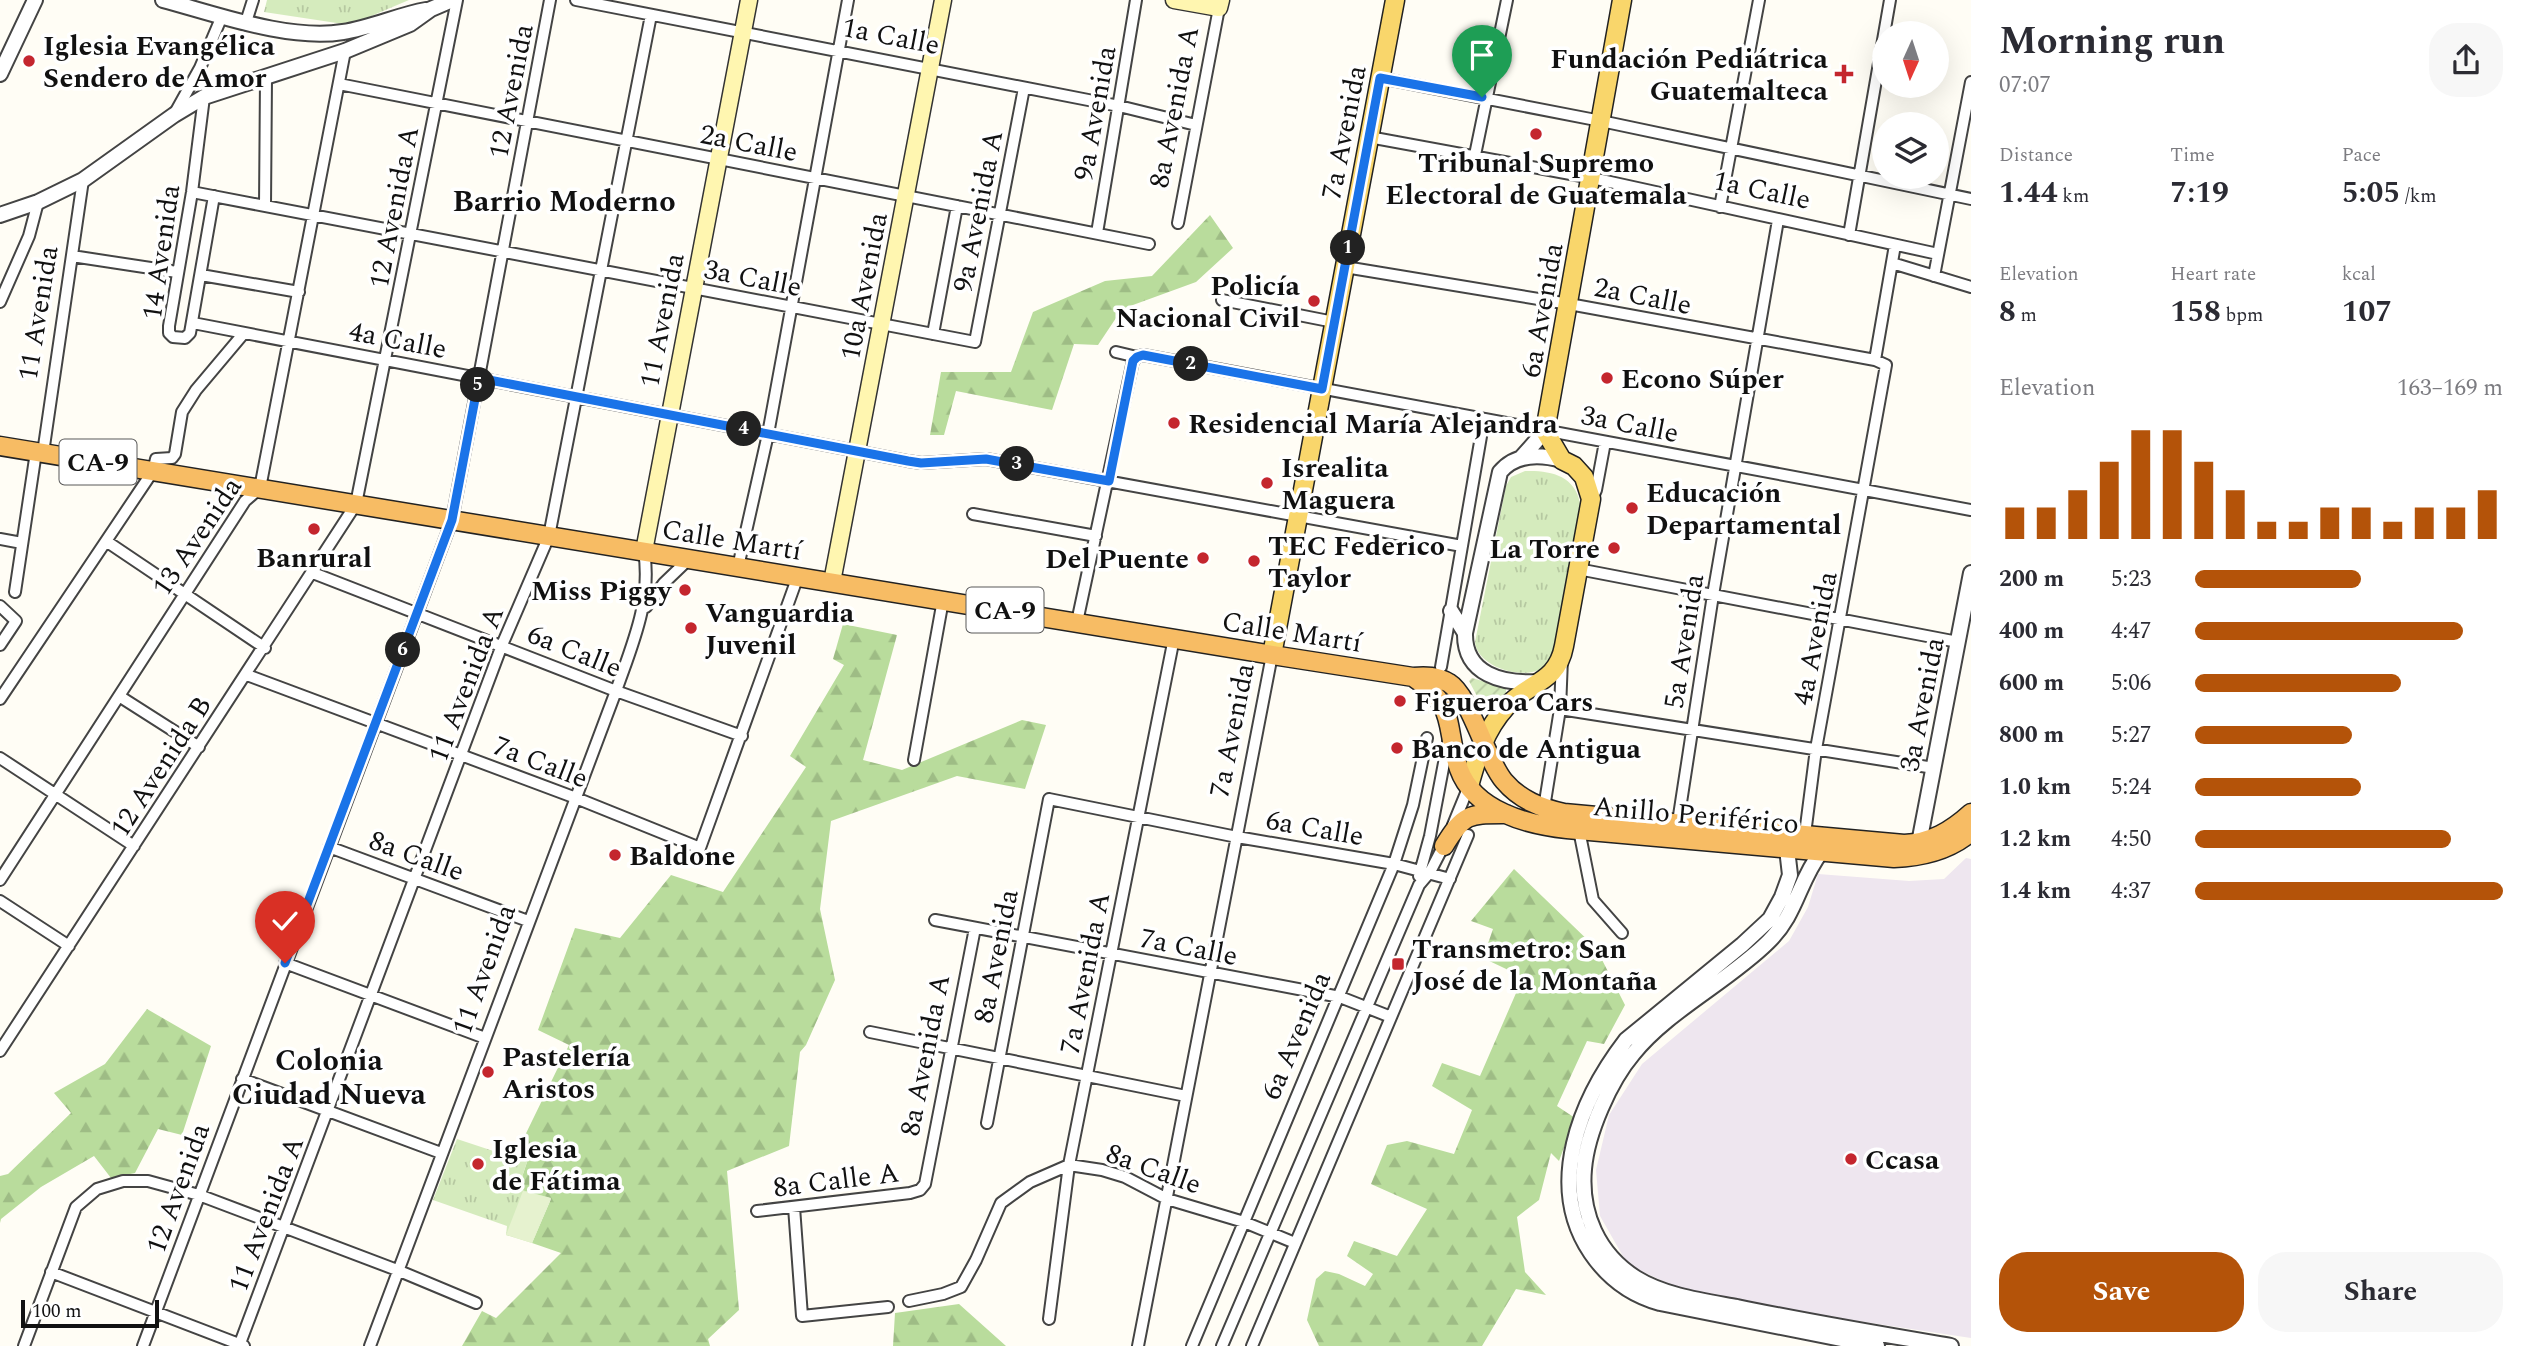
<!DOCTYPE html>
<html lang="en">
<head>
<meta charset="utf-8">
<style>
	:root { --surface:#fff; --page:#f7f7f7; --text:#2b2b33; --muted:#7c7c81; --accent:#b45309 }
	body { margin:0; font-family:Spectral,serif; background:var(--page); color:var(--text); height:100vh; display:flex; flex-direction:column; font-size:26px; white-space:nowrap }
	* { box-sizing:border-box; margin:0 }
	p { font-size:23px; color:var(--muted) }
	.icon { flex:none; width:38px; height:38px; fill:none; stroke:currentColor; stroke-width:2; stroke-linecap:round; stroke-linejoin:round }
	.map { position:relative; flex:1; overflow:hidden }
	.panel { display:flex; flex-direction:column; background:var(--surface); width:560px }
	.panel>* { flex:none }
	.needle { width:46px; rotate:183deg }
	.controls { position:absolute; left:1872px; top:21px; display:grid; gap:14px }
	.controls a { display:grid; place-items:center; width:77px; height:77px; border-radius:50%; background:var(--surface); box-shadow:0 7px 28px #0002; font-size:35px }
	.scale { position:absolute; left:21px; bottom:18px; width:138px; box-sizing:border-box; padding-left:7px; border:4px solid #111; border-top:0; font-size:19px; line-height:24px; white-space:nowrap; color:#111; -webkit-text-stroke:5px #fff; paint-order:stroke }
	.pin { position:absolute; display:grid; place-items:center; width:60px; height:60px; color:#fff; margin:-72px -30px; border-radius:50% 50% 50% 0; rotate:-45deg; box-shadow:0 0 7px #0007 }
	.pin .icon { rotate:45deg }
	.km { position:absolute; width:35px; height:35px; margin:-18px; border-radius:50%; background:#222; color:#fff; font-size:19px; line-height:35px; text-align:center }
	.round { display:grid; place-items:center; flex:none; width:74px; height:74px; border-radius:28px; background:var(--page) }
	.headline { display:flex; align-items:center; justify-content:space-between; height:119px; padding:0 28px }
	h1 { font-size:38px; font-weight:700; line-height:52px }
	.stats { display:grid; grid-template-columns:repeat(3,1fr); gap:10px; height:119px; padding:7px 28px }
	.stats div { display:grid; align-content:center }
	.stats b { font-size:30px; font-weight:700 }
	.stats small { font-size:19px; font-weight:400 }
	.stats p { font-size:19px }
	.chart { height:196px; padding:14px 28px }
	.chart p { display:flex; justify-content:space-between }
	.chart svg { width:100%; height:126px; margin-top:7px; stroke:var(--accent); stroke-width:6 }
	.primary-button { display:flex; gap:14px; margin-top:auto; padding:14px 28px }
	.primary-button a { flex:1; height:80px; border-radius:28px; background:var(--accent); color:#fff; font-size:28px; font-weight:700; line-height:80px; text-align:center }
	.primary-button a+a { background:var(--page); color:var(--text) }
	ul { padding:0 28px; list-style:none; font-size:23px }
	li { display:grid; grid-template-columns:112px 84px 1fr; align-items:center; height:52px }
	li i { height:18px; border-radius:9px; background:var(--accent) }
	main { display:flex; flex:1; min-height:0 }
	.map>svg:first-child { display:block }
</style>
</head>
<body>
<main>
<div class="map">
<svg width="1971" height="1346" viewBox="0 0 1971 1346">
	<defs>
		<pattern id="forest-firs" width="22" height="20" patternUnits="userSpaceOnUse" patternTransform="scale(1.75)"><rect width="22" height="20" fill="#b9dc9c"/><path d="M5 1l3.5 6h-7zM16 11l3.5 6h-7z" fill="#9ebc85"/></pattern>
		<pattern id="park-tufts" width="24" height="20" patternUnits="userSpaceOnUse" patternTransform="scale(1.75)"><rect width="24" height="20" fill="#d5ebbd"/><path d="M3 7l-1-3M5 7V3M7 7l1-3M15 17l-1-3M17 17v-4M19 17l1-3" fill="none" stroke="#b6c8a1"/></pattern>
		<pattern id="garden-furrows" width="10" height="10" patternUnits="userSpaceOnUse" patternTransform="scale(1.75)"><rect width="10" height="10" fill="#d5ebbd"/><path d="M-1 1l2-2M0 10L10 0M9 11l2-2" fill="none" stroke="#b6c8a1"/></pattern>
	</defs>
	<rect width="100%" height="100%" fill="#fffdf5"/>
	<!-- industrial -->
	<path fill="#eee6ef" d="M1966,858L1971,859V1338L1771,1308L1678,1288L1628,1265L1600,1216L1596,1170L1609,1115L1642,1064L1789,941L1808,907L1818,874L1909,881L1944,879Z"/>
	<!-- forest -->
	<path fill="url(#forest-firs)" d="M1210,215L1233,248L1196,282L1122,309L1098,345L1074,344L1052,410L956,391L944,435H930L941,372H1011L1033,312L1105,281L1152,276Z
		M843,624L897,635L863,760L902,770L1022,720L1046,725L1025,789L957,776L831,821L820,909L835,980L806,1045L800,1052L789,1146L727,1171L739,1310L708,1339L710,1346H462L482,1311L496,1318L561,1253L532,1243L551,1199L518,1189L527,1162L514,1158L569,1045L538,1030L575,928L620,938L671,875L723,892L806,767L790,756L844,665L833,659Z
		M1514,869L1596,948L1625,1005L1604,1044L1587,1041L1557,1106L1575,1118L1559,1161L1551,1153L1539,1200L1517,1217L1525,1272L1546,1295L1516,1289L1482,1346H1319L1307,1320L1316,1279L1325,1271L1339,1274L1365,1286L1373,1274L1347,1256L1354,1241L1397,1256L1427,1209L1371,1184L1387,1145L1407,1141L1454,1154L1472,1110L1432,1086L1442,1063L1480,1076L1523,977L1483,958L1493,929L1471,921Z
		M147,1009L211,1046L182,1135L158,1129L135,1173L111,1178L94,1156L41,1187L1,1219L0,1223V1176L8,1174L71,1113L54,1093L105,1064Z
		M959,1304L1006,1346H893L895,1313Z"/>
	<!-- park -->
	<path fill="url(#park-tufts)" d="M267,0H409L350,25L264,12Z
		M1525,471C1549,470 1575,475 1580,503L1554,654C1550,661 1547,667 1539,670C1519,679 1477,666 1475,642L1506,486L1511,477Z
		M457,1139L527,1162L518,1189L551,1198L532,1243L506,1235L507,1226L433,1200Z"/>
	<!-- garden -->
	<path fill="url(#garden-furrows)" d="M1472,678L1506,688V694L1489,713L1485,711L1469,681Z"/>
	<!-- pitch -->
	<path fill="#e6f2cf" d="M523,1191L551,1198L532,1243L506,1235Z"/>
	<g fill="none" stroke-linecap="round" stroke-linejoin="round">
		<!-- minor casing -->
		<g stroke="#444" stroke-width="14">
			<path id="minor" d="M576,0L1119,106L1196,125
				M246,22L253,0
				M1380,78L1601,121L1971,199
				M339,84L1149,244
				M204,97L192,192L169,326V333L173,337L185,338L190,333L214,196
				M175,113L200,68L222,16
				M1369,137L1592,178L1938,254
				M1475,155L1507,0
				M192,192L975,342L1024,88
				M265,206L266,78
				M1720,207L1759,0
				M1178,223L1219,8
				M1097,233L1136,0
				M1849,235L1890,0
				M72,256L177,272
				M1892,263L1971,287
				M1345,267L1569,304L1875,360L1886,365L1816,749L1805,834
				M201,275L299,292
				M1934,276L1971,82
				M1222,300L1334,322
				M0,302L29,236L38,202
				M193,323L908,461L921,463L986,459L1462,546
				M933,334L957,206
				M1116,352L1137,357L1143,355L1971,510
				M1875,360L1895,245
				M43,453L83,180
				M1591,501L1596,490L1605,442
				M973,514L1096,536
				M0,539L22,543
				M106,541L265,648
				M738,567L768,434L848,0
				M1578,569L1958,642
				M313,573L616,691L742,736
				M15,592L36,452
				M0,606L16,621L0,645
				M646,607L664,583L689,559
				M1077,622L1133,361L1137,357
				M1441,667L1484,419
				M247,675L576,798L700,848L798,576
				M119,696L199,747
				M0,699L153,471L156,459L172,458L175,454L182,412L196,390L244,333
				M1560,709L1934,768
				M0,758L134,846
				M914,760L943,600
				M1544,808L1560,709L1562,659
				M1678,822L1713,595L1778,220
				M1453,825L1469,786
				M1579,830L1593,900L1622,933
				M329,847L528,921
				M1419,876L1430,836L1448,742
				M0,880L245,501L260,488L345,51
				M0,901L69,946
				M935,920L1340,997L1391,1017
				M285,963L485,1038
				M870,1032L1186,1096
				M0,1051L356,504L457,0
				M242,1079L441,1153
				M987,1123L1049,799L1237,837L1394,864L1450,879
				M794,1207L802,1316L888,1307
				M757,1211L910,1193L920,1190L925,1184L975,928
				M51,1272L244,1346
				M909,1301L943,1294L961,1287L976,1260L1001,1203L1030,1182L1069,1165L1102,1170L1125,1177L1167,1199L1244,1222L1295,1243
				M1049,1319L1069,1165L1174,638
				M24,1346L76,1207L97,1189L123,1181H148L199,1195L397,1270L476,1303
				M143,1346L452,520L550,0
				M239,1346L502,645L549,536L651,15
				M370,1346L616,691C632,645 652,601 644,551
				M1138,1346L1272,655
				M1192,1346L1394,864L1413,805L1427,738
				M1222,1346L1419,885L1430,872L1445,843
				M1252,1346L1468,835"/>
		</g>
		<!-- tertiary casing -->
		<g stroke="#444" stroke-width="18">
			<path id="tertiary" d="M163,0C216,14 289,41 343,32C371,28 398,15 426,10
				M0,74L35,0
				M0,215L38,202L83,180L174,115L204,97L345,51L410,24L431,9L452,0
				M1522,457L1545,431
				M1451,611L1465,633
				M1538,682C1503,684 1464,675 1465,633L1500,472C1516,453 1540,454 1562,460
				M1919,843L1971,573
				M1787,849L1790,875L1782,897L1770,919L1742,945L1626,1040C1580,1100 1545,1185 1591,1253C1608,1278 1631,1295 1660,1303L1877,1346
				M1821,852C1798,882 1797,914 1768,942C1729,981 1667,1011 1633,1054C1610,1081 1587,1133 1584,1169C1580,1213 1598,1254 1636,1278C1665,1296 1704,1301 1737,1307C1808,1322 1880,1334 1951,1346"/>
		</g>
		<!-- secondary casing -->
		<g stroke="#333" stroke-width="19">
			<path id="secondary" d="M1174,0L1219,8L1221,0
				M644,551L749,0
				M832,582L943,0"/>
		</g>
		<!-- primary casing -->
		<g stroke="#222" stroke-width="21">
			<path id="primary" d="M1272,655L1395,0
				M1469,786C1477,757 1485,730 1506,707C1528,682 1557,684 1564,646L1591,499L1584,477L1574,466L1562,460L1545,431L1622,0"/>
		</g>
		<!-- trunk casing -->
		<g stroke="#222" stroke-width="21">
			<path id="trunk" d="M0,446L1285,657L1413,677C1426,676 1437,676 1449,683C1470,696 1486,760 1504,781C1520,800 1541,808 1564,813L1904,844C1931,843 1951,831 1971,813
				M1413,677C1458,707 1444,724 1459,769C1474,811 1528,825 1567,829L1894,858C1922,857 1949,851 1971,832
				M1444,846C1464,813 1469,814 1506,814"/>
		</g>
		<!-- minor -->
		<use href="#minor" stroke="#fff" stroke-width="10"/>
		<!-- tertiary -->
		<use href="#tertiary" stroke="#fff" stroke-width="14"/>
		<!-- secondary -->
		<use href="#secondary" stroke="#fff6b0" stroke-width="16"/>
		<!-- primary -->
		<use href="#primary" stroke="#f9d66b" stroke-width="18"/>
		<!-- trunk -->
		<use href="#trunk" stroke="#f7bc64" stroke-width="18"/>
	</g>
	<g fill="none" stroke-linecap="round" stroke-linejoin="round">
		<!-- route casing -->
		<g stroke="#fff" stroke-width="14">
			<path id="route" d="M285,963L452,520L479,378L908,461L921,463L986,459L1109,481L1133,361L1137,357L1143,355L1322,389L1380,78L1482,97"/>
		</g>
		<!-- route -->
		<use href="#route" stroke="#1a73e8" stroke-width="9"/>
	</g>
	<!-- markers -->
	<g fill="#c4262e" stroke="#fff" stroke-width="2.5">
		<circle cx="29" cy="61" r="7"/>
		<path d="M1840.5 63.5h7v7h7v7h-7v7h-7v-7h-7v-7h7z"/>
		<circle cx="1536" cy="134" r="7"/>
		<circle cx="1314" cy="301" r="7"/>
		<circle cx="1607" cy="378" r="7"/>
		<circle cx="1174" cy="423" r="7"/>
		<circle cx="1267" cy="483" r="7"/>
		<circle cx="1632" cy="508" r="7"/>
		<circle cx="314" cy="529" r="7"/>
		<circle cx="1614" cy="548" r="7"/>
		<circle cx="1203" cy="558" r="7"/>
		<circle cx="1254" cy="561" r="7"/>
		<circle cx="685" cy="590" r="7"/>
		<circle cx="691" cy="628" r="7"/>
		<circle cx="1400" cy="701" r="7"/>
		<circle cx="1397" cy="748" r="7"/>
		<circle cx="615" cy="855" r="7"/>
		<rect x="1391" y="957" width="14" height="14" rx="3.5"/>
		<circle cx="488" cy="1072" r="7"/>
		<circle cx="1851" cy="1159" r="7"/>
		<circle cx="478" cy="1164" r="7"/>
	</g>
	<g text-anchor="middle" stroke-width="7" stroke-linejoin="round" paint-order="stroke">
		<!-- shield labels -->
		<g fill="#fff" stroke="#585858" stroke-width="2">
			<rect x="59.5" y="439.5" width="77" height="45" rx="5"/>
			<rect x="966.5" y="587.5" width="77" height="45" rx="5"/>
		</g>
		<g font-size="26" font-weight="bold" fill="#111">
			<text x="98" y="471">CA-9</text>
			<text x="1005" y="619">CA-9</text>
		</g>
		<!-- street labels -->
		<g font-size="28" fill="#111" stroke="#fff">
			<text transform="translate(891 35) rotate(11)" y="10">1a Calle</text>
			<text transform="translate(510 91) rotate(-79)" y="10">12 Avenida</text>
			<text transform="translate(1173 107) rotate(-79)" y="10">8a Avenida A</text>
			<text transform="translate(1094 113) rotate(-80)" y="10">9a Avenida</text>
			<text transform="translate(1343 132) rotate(-79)" y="10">7a Avenida</text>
			<text transform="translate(749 142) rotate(11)" y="10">2a Calle</text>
			<text transform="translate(1762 189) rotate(12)" y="10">1a Calle</text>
			<text transform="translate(393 207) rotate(-79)" y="10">12 Avenida A</text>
			<text transform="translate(977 211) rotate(-79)" y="10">9a Avenida A</text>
			<text transform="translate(160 252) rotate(-82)" y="10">14 Avenida</text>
			<text transform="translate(753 277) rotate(11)" y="10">3a Calle</text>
			<text transform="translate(863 286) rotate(-79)" y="10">10a Avenida</text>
			<text transform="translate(1643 295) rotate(11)" y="10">2a Calle</text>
			<text transform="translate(1541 310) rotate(-80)" y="10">6a Avenida</text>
			<text transform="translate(37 313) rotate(-81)" y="10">11 Avenida</text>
			<text transform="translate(661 320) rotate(-79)" y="10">11 Avenida</text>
			<text transform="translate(398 339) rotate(11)" y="10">4a Calle</text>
			<text transform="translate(1630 423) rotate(11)" y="10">3a Calle</text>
			<text transform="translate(196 536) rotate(-56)" y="10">13 Avenida</text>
			<text transform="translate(732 539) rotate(9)" y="10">Calle Martí</text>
			<text transform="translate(1292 631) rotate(9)" y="10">Calle Martí</text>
			<text transform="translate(1814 638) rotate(-79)" y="10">4a Avenida</text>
			<text transform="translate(1683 641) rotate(-81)" y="10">5a Avenida</text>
			<text transform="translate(575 650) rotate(22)" y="10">6a Calle</text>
			<text transform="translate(465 684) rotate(-69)" y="10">11 Avenida A</text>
			<text transform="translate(1921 704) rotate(-79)" y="10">3a Avenida</text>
			<text transform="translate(1231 730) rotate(-79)" y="10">7a Avenida</text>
			<text transform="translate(541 761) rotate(21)" y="10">7a Calle</text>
			<text transform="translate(160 766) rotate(-57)" y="10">12 Avenida B</text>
			<text transform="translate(1696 814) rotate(5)" y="10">Anillo Periférico</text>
			<text transform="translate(1315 827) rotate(10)" y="10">6a Calle</text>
			<text transform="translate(417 855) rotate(20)" y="10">8a Calle</text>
			<text transform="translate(1189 946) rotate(11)" y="10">7a Calle</text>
			<text transform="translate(995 956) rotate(-79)" y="10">8a Avenida</text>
			<text transform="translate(483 969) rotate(-70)" y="10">11 Avenida</text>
			<text transform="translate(1084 973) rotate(-79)" y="10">7a Avenida A</text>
			<text transform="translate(1295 1035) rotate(-67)" y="10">6a Avenida</text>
			<text transform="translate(924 1055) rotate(-79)" y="10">8a Avenida A</text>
			<text transform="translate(1154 1168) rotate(20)" y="10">8a Calle</text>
			<text transform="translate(836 1179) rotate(-7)" y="10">8a Calle A</text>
			<text transform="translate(177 1188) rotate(-70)" y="10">12 Avenida</text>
			<text transform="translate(265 1214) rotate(-69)" y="10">11 Avenida A</text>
		</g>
		<!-- poi labels -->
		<g font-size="28" font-weight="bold" fill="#111" stroke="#fff" text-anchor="start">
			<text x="43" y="55">Iglesia Evangélica<tspan x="43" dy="32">Sendero de Amor</tspan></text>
			<text x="1828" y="68" text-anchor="end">Fundación Pediátrica<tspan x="1828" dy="32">Guatemalteca</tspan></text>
			<text x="1536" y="172" text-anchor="middle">Tribunal Supremo<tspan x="1536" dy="32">Electoral de Guatemala</tspan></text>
			<text x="1300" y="295" text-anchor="end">Policía<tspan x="1300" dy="32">Nacional Civil</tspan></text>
			<text x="1621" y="388">Econo Súper</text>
			<text x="1188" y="433">Residencial María Alejandra</text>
			<text x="1281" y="477">Isrealita<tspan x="1281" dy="32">Maguera</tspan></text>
			<text x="1646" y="502">Educación<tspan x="1646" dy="32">Departamental</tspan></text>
			<text x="1268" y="555">TEC Federico<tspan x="1268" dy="32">Taylor</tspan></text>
			<text x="1600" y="558" text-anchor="end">La Torre</text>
			<text x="314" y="567" text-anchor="middle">Banrural</text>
			<text x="1189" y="568" text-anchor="end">Del Puente</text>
			<text x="671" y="600" text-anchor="end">Miss Piggy</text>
			<text x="705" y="622">Vanguardia<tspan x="705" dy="32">Juvenil</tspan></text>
			<text x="1414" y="711">Figueroa Cars</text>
			<text x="1411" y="758">Banco de Antigua</text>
			<text x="629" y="865">Baldone</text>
			<text x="1412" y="958">Transmetro: San<tspan x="1412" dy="32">José de la Montaña</tspan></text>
			<text x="502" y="1066">Pastelería<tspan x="502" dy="32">Aristos</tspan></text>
			<text x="492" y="1158">Iglesia<tspan x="492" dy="32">de Fátima</tspan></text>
			<text x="1865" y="1169">Ccasa</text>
		</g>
		<!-- neighbourhood labels -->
		<g font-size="30" font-weight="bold" fill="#111" stroke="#fff">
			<text x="564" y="211">Barrio Moderno</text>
			<text x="329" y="1070">Colonia<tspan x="329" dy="34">Ciudad Nueva</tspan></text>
		</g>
	</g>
</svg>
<div class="controls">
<a><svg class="needle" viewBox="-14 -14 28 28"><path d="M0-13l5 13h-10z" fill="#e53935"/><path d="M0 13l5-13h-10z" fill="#7c7c81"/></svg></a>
<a><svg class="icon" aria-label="layers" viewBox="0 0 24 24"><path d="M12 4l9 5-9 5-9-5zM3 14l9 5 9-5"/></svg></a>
</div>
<div class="scale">100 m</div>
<div class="pin" style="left:1482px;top:97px;background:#1e9e55"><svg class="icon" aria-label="arrive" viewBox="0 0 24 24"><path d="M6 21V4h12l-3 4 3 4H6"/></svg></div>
<div class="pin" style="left:285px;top:963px;background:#d93025"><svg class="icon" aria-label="check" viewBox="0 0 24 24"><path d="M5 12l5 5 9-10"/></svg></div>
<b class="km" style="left:1348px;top:248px">1</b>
<b class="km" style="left:1191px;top:364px">2</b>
<b class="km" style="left:1017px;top:464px">3</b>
<b class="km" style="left:744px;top:429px">4</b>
<b class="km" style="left:478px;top:385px">5</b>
<b class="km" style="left:403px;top:650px">6</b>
</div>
<section class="panel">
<div class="headline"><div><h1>Morning run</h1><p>07:07</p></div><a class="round"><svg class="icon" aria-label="share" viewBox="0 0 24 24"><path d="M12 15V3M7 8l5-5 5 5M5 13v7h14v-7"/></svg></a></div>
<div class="stats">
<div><p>Distance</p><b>1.44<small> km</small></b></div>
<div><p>Time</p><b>7:19</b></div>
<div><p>Pace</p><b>5:05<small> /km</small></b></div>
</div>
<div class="stats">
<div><p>Elevation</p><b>8<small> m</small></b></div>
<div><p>Heart rate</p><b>158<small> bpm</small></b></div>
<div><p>kcal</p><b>107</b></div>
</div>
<div class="chart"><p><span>Elevation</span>163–169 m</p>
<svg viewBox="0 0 160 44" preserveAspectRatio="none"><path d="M5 44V33M15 44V33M25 44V27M35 44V17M45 44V6M55 44V6M65 44V17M75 44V27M85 44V38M95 44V38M105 44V33M115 44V33M125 44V38M135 44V33M145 44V33M155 44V27"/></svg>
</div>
<ul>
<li><b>200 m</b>5:23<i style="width:54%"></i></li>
<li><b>400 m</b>4:47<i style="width:87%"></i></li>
<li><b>600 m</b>5:06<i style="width:67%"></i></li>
<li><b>800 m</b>5:27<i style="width:51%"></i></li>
<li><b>1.0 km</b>5:24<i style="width:54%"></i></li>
<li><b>1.2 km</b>4:50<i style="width:83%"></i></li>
<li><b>1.4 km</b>4:37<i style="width:100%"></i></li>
</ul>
<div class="primary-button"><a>Save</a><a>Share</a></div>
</section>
</main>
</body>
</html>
